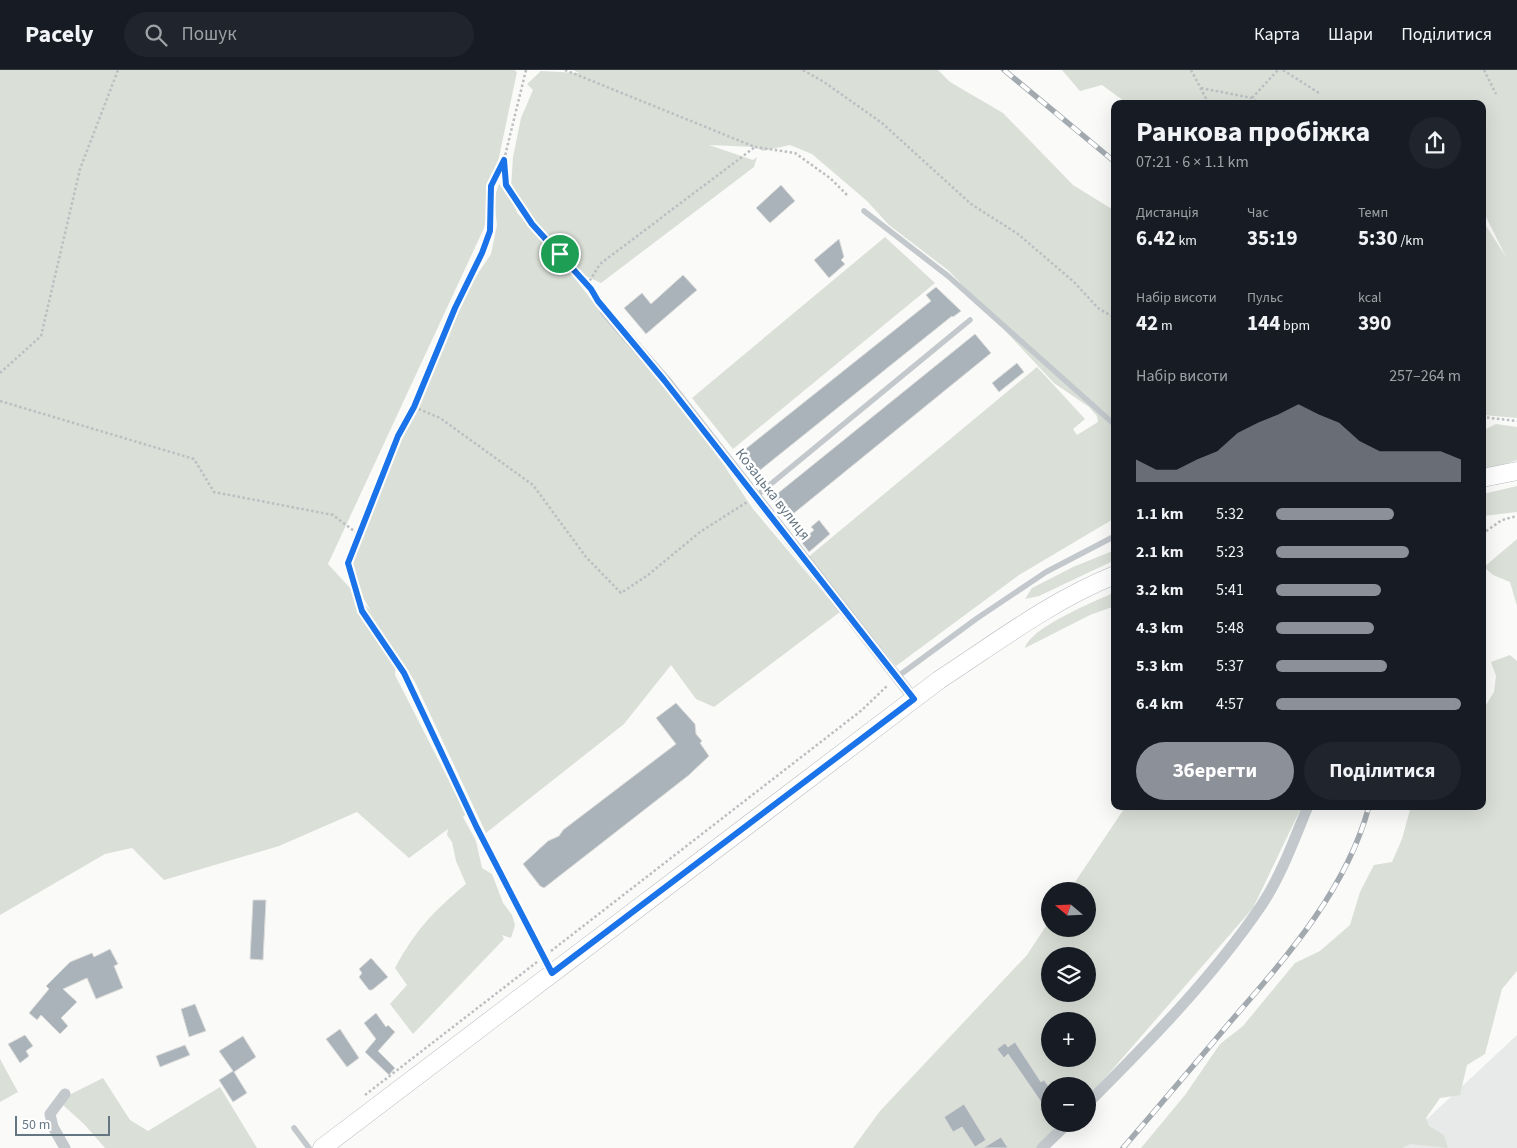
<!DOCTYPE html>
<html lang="uk">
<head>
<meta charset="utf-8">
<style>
	:root { --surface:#171b24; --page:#20242c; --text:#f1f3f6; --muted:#9ea1a6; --line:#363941; --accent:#8c9099 }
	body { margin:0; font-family:"Source Sans 3",sans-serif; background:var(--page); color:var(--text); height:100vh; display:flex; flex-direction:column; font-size:19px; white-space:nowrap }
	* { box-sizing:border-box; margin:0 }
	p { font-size:16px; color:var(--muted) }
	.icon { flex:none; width:28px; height:28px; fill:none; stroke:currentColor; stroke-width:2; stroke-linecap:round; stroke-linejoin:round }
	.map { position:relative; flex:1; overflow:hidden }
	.panel { position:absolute; left:1111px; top:30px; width:375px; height:710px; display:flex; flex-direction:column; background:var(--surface); border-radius:10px; box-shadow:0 5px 20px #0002 }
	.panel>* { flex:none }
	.needle { width:32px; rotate:289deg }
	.tools { position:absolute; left:1041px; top:812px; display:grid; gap:10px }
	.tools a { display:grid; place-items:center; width:55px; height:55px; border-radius:50%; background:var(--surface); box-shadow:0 5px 20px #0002; font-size:25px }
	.scale { position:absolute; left:15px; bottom:12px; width:95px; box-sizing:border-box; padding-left:5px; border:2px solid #657683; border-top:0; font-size:14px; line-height:18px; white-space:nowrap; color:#657683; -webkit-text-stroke:4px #fff; paint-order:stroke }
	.pin { position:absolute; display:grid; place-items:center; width:42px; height:42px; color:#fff; margin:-21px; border:2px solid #fff; border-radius:50%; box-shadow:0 1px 5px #0007 }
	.round { display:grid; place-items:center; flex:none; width:52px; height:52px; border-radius:26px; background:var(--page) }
	.summary { display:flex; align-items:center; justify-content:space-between; height:85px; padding:0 25px }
	h1 { font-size:28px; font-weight:700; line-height:38px }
	.stats { display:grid; grid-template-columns:repeat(3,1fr); gap:8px; height:85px; padding:5px 25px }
	.stats div { display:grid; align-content:center }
	.stats b { font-size:21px; font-weight:700 }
	.stats small { font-size:14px; font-weight:400 }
	.stats p { font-size:14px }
	.chart { height:140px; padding:10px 25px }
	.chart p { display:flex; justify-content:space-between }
	.chart svg { width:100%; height:90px; margin-top:5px; fill:var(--accent); opacity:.7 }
	.action { display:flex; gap:10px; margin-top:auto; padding:10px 25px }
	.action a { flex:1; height:58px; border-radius:30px; background:var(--accent); color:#fff; font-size:20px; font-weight:700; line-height:58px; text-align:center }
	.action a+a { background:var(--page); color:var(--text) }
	ul { padding:0 25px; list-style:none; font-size:16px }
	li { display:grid; grid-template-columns:80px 60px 1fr; align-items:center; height:38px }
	li i { height:12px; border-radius:6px; background:var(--accent) }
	header { display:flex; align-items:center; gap:30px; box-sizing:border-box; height:70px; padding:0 25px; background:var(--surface); border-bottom:1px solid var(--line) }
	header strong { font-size:24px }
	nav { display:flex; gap:28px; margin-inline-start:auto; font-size:18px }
	.search { width:350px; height:45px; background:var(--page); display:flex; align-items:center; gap:12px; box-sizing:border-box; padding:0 18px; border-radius:28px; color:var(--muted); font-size:19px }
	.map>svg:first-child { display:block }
</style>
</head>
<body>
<header>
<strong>Pacely</strong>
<div class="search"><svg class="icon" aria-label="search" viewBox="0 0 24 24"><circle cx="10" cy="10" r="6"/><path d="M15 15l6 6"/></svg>Пошук</div>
<nav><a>Карта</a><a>Шари</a><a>Поділитися</a></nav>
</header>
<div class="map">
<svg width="1517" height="1078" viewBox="0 0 1517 1078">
	<rect width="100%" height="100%" fill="#fafaf8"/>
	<!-- built -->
	<path fill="#e8e9e9" d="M1517,965V1078H1396Z"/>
	<!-- green -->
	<path fill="#dadfd7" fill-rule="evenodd" d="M0,0H514L517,2L484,158L328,494L371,541L353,511L352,482L368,440L414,344L446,263L467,220L491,184L497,155L494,129L499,114L510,127L518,144L546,170L590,228L697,355L753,439L840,542L714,637L696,629L671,595L624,654L486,763L415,612L397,584L395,605L466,744L463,747L476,771L482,798L492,804L503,833L512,845L515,855L511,868L502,865L504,869L413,964L390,934L407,915L395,898C417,858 432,843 466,814L456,791L452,772L447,765L448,759L409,788L357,742L279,776L164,810L132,778L105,784L0,845Z
		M573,0H938L950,12L1003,43L1073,115L1115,141V412L1112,411L1115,416V448L1019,505L896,596L807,488L1037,297L1085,349L1073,359L1077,365L1098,352L1097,346L1089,337L1054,313L949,201L889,155L867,131L812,84L790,75L763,81L755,77L709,75L753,90L757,87L754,97L601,213L581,204L559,175L524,145L511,118L513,87L521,48L533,20L527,14L541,1L579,3Z
		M1062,0H1517V348L1483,345V151L1506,187L1483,141L1482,34H1128L1102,15L1080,21Z
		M885,167L935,213L733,379L692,328Z
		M1496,354L1517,357V390L1483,401L1482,361Z
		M1517,416V442L1483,446V424Z
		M1517,469V536L1510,512L1493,505L1484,497Z
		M1115,480V490L1039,526L1025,529L1032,518L1073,497Z
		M1115,522V536L1090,545L1025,578C1031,557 1094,532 1115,522Z
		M1510,585L1517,591V901L1502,919L1485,984L1467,995L1460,1025L1440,1028L1426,1048L1429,1056L1444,1065L1448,1078L1410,1074L1402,1078H1141L1185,1025L1220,974L1243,956L1295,893L1320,881L1350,855L1360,822L1374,795L1392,792L1402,769L1411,736H1482L1483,640L1494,622L1496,606L1491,592Z
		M1126,736H1302L1253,838L1091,1024L1088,1028V1016H1050V1054H1063L1039,1078H853L880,1041L1027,885L1050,850V859H1088V821H1069ZM1050,886H1088V924H1050ZM1050,951H1088V989H1050Z
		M0,989L18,1022L0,1032Z
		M103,1008L130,1050L148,1061L220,1017L257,1078H105L85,1055L63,1035L69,1025Z"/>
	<!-- building -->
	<path fill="#aab3b9" stroke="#dcdcda" d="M781,115L795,131L770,153L756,138Z
		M839,169L844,187L841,190L845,194L829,208L814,190Z
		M683,205L697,220L646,264L624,238L642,223L651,234Z
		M936,217L961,241L953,247L952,246L754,405L738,385L931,231L926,225Z
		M975,264L991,283L788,448L772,428Z
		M1017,293L1024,302L999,322L992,313Z
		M819,450L830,464L809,482L802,473L807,469L806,467L814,460L811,457Z
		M676,633L695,654L696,664L702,671L700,673L709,686L689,705L544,818L540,816L523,794L548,771L559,766L563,760L676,674L656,648Z
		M253,830H266L263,890L250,889Z
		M110,879L118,894L114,896L123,918L96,929L87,908L63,919L77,932L61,948L68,956L60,964L41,945L37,950L29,943L49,919L46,916L70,892L92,883L94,887Z
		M371,888L388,907L372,920H369L359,907L362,903L359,899Z
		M195,934L206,961L189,967L181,939Z
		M376,943L386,957L388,955L395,962L378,981L395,998L389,1005L365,982L376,969L364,953Z
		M340,959L359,988L347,997L326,969Z
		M25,965L33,976L26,981L29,986L20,993L8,974Z
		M243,966L256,987L234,1002L247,1023L233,1032L219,1010L233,1001L219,981Z
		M1015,972L1041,1012L1044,1010L1050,1018V1045L1008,984L1004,988L997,979L1005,973L1008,977Z
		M185,975L190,985L160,997L156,986Z
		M964,1034L986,1070L975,1077L962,1057L953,1062L944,1047Z
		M1001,1067L1008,1078H983Z"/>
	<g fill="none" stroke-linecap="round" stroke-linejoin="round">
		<!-- primary casing -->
		<g stroke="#b5babe" stroke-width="19">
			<path id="primary" d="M1482,408L1517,401
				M322,1078L939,610C996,573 1052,530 1115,505"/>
		</g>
		<!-- path -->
		<path stroke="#bbbfc2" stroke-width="2.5" stroke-dasharray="2.5 2.5" stroke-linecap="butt" d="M526,0L504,90L506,115L532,154L591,219L598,232
			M565,0L755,77L795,83L830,108L847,125
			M803,0L824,12L882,53L971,134L1018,164L1074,212L1098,238L1115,248
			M1191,0L1209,34
			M1283,0L1319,23
			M1484,0L1496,24
			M1201,18L1252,28L1259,34
			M1252,28L1278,0
			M504,90L491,116L490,161L483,183L455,238L414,337L398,366L348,493L362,541L404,603L477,758L532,864
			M587,215L600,194L755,77
			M0,303L41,266L80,99L118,0
			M0,331L194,389L214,422L333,445L358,464
			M414,337L440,348L533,415L586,487L621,523L648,505L700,462L747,432
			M1482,347L1517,351
			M1482,464L1502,450L1517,446
			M551,881L862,640L888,615
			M365,1025L537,892"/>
		<!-- lane -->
		<path stroke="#c3c8cc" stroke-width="5.5" d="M864,141L948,206L1115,355
			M755,427L970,250
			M897,607L976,549L1046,502L1115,466
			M536,872L551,901
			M294,1058L309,1078"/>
		<!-- street -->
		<path stroke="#c3c8cc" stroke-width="11" d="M605,241L665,310L914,629
			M65,1024L50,1044L53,1057L65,1078
			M1088,1033C1149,972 1212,908 1261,836C1281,806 1294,770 1308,736
			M1042,1078L1067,1054"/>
		<!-- primary -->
		<use href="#primary" stroke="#fff" stroke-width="18"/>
		<!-- rail casing -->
		<g stroke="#a2aab0" stroke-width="5.5">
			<path id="rail" d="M1004,0L1115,92
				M1123,1078C1159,1036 1195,994 1231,951C1286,888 1347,819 1369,736"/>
		</g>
		<!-- rail -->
		<use href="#rail" stroke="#fff" stroke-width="4" stroke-dasharray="11" stroke-linecap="butt"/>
	</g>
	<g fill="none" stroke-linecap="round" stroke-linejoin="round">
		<!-- route casing -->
		<g stroke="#fff" stroke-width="10">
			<path id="route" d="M504,90L506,115L532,154L591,219L598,231L664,310L914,629L552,903L477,758L404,603L362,541L348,493L398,366L414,337L455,238L482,183L490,161L491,116Z"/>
		</g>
		<!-- route -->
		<use href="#route" stroke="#1a73e8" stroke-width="6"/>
	</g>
	<g text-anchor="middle" stroke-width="5" stroke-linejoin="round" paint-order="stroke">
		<!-- street labels -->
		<g font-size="15" fill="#657683" stroke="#fff">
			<text transform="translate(773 424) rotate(52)" y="5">Козацька вулиця</text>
		</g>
	</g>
</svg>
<div class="tools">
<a><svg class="needle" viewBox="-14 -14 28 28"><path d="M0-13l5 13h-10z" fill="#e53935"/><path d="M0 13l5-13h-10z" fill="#9ea1a6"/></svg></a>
<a><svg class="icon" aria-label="layers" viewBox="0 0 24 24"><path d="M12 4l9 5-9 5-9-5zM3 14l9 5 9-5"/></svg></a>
<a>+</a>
<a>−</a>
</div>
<div class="scale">50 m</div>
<div class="pin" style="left:560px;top:184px;background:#1e9e55"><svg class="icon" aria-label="arrive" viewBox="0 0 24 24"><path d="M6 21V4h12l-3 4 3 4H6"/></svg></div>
<section class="panel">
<div class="summary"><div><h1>Ранкова пробіжка</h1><p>07:21 · 6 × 1.1 km</p></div><a class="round"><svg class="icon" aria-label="share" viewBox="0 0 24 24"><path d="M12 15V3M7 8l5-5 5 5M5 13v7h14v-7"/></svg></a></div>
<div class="stats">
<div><p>Дистанція</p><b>6.42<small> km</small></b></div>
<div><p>Час</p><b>35:19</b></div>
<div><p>Темп</p><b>5:30<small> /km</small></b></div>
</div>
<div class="stats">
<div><p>Набір висоти</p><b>42<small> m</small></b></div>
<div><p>Пульс</p><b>144<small> bpm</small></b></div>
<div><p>kcal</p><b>390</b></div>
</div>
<div class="chart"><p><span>Набір висоти</span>257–264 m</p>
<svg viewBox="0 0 160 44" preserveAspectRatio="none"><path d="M0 44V33L10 38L20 38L30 33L40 29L50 20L60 15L70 11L80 6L90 11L100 15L110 24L120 29L130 29L140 29L150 29L160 33V44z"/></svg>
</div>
<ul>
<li><b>1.1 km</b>5:32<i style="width:64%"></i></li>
<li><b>2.1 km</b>5:23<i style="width:72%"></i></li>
<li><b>3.2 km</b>5:41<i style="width:57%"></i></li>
<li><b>4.3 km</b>5:48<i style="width:53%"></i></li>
<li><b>5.3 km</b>5:37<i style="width:60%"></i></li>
<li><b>6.4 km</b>4:57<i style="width:100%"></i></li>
</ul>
<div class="action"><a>Зберегти</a><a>Поділитися</a></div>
</section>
</div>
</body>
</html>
